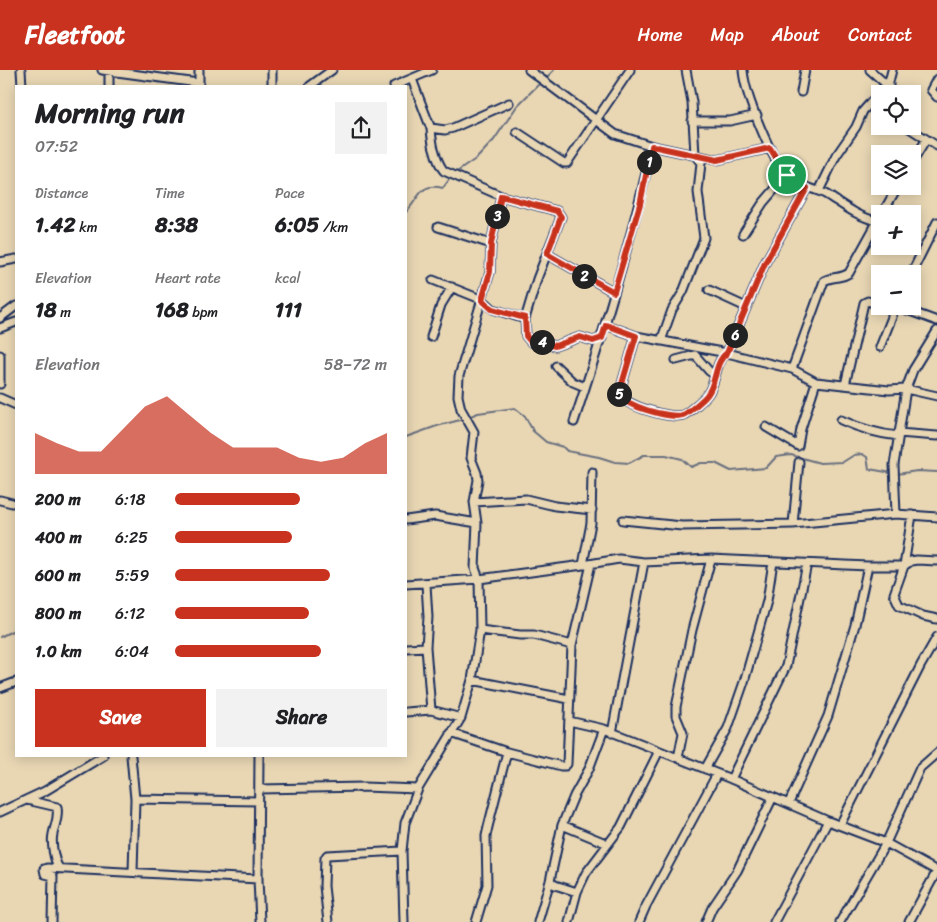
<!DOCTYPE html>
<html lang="en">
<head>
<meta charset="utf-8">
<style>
	:root { --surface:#fff; --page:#f2f2f2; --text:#202124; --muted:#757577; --accent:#c8321e }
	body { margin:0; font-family:Sriracha,sans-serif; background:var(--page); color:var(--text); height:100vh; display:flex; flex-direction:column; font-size:19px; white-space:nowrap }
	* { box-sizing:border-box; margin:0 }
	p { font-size:16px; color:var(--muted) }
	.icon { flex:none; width:28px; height:28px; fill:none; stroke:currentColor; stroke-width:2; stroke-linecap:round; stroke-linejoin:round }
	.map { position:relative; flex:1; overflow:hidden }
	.panel { position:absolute; left:15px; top:15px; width:392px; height:672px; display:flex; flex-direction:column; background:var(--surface); border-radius:0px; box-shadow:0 2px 12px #0003 }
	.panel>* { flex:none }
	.tools { position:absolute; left:871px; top:15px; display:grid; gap:10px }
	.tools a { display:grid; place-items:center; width:50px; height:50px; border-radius:0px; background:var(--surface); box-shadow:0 2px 12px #0003; font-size:25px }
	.pin { position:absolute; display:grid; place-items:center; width:42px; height:42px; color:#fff; margin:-21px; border:2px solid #fff; border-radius:50%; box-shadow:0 1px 5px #0007 }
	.km { position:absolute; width:25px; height:25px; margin:-12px; border-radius:50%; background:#222; color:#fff; font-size:14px; line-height:25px; text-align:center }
	.round { display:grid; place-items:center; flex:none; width:52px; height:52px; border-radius:0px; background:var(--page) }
	.summary { display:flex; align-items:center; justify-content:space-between; height:85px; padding:0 20px }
	h1 { font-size:28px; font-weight:700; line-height:38px }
	.stats { display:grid; grid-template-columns:repeat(3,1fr); gap:8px; height:85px; padding:5px 20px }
	.stats div { display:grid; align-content:center }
	.stats b { font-size:21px; font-weight:700 }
	.stats small { font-size:14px; font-weight:400 }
	.stats p { font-size:14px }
	.chart { height:140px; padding:10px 20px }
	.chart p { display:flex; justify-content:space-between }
	.chart svg { width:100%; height:90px; margin-top:5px; fill:var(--accent); opacity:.7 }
	.primary-button { display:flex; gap:10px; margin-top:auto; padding:10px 20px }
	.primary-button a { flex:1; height:58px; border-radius:0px; background:var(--accent); color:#fff; font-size:20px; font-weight:700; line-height:58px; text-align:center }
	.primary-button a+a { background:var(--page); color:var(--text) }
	ul { padding:0 20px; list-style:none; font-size:16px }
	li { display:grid; grid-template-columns:80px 60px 1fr; align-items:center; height:38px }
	li i { height:12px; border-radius:6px; background:var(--accent) }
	header { display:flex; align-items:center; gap:30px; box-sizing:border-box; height:70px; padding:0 25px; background:var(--accent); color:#fff }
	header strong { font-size:24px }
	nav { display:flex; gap:28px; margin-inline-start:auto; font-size:18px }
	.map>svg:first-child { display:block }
</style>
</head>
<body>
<header>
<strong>Fleetfoot</strong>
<nav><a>Home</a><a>Map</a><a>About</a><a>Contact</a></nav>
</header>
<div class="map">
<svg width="937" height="852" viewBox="0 0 937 852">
	<rect width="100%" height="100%" fill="#e9d7b4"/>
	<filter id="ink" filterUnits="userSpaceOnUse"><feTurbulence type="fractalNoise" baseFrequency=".02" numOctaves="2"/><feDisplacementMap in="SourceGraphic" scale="10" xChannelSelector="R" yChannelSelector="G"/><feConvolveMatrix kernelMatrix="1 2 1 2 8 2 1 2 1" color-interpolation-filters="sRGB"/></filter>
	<g filter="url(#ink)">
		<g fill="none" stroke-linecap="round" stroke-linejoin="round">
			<!-- stream -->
			<path stroke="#6a707f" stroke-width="2" d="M545,9L554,0
				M454,104L477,88L494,70L517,36L541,12
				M406,142C420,128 419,112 443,118L451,107
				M468,347L478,343L515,338L525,346L533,361L539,366L546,372L563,377L567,381L599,387L615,392L629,393L644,385H666L682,389L691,397L701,393H715L731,401L766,398L776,387L791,385L820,393L843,392L854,385L862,384L867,387L869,399L892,403
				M406,367L437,356L464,349
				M897,404L917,401L937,402
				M0,567L16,559"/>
			<!-- street casing -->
			<g stroke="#1b2f5e" stroke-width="11">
				<path id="street" d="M21,0L22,16
					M102,0L198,13
					M272,0V16
					M529,0L615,64L652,76L717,90L770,78
					M743,0C745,25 771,90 789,108C799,117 815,118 827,125C843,135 858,147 877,151
					M870,0L887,15
					M412,9C418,25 424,41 430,56C432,60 431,64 432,68C433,78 438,94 444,101L501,126L557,141L561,147L537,209L525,249L493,239L483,230L433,210
					M937,9L931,20L937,27
					M109,16V1
					M199,16V0
					M310,16L332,0
					M394,16L432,0
					M801,22L805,0
					M889,24V12L892,0
					M692,51H730L757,45
					M906,56L937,76
					M431,58L445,60L453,58L509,33
					M517,62L564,93H567L630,0
					M912,93L926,70
					M819,121L836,86L856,57L863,41L889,12
					M882,144L898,116
					M438,157L491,174
					M743,164L763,133L787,105
					M547,184L614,222
					M0,192L16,189
					M911,204L937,152
					M709,220L746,237
					M896,236L937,251
					M0,248L16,236
					M525,249L526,266L531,272H540L555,276L580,267L593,271L602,268
					M606,255L636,266L727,283L792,299L816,312L889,320L906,319L937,326
					M0,258L16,252
					M636,266L619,324C625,336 670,349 683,345C688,343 704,329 707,325C717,313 714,292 727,283L765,193L807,118
					M431,267L441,235L452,217
					M661,271L672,240L683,222L704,168L698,122L701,93L695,85L692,32L686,0
					M880,277L892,247V242
					M0,285V314
					M676,290L695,285L709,301L715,305
					M556,296L573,312L585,317
					M792,299L824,211C832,206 841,209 849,203L880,147
					M845,315L864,233L868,231L880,236
					M0,328L16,335
					M841,350C859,358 878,364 898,366
					M574,352C604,261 632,170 652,76
					M766,357L798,376L801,359L816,312
					M898,363L937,366
					M0,430L12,433
					M474,432L526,429L555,436L592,440
					M896,444L894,395L906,319L913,300L937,261
					M912,445L904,496L894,524L899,535L923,546L937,549
					M406,450L435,446L477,453
					M623,450L682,456L793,454L896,444L937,447
					M793,454L799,392
					M583,495L591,453L592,402
					M406,514L479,509L583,495L619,489L644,492L711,489L868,496H904L911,491L917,490L937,491
					M480,560L520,565H534L572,575
					M426,577L428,547L426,514
					M406,578L426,577L431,640
					M472,610L569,629
					M0,618L16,612
					M406,642L431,640L461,648
					M569,651L604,659L731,709L828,751L886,773L937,801
					M451,663L507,682L561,696H565L567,694L572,575L591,494
					M612,663L644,492
					M131,686L135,729L133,802
					M259,686L258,809L260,852
					M678,688L683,663L676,646V637L692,560L711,489
					M705,699L728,658L744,612L767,531L773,492
					M731,709L786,596L807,494
					M260,719L364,717L418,719
					M135,729L258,731
					M27,730L57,737C59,748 55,754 53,764C51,773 54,791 59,798
					M789,733L828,646L855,555L868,496
					M0,742L45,721L103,686
					M562,755L608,774
					M840,755L921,595L937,567
					M550,811L555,815L577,822
					M52,852L53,806L45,804L44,799L47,798L258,809
					M328,852L324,816L325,788L327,785L402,781
					M404,852L402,781L405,753L418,719L461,648L472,610L480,560L479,509L475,498L477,453L474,432L478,410L477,403L471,388L474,362L461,339L458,326L459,306L490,202L491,174L501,126
					M476,852L487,815L486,766L488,757L507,682
					M538,852L550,811L562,755L574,726L589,699L604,659
					M569,852L577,822L586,803L621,757L659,681
					M639,852L646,836L717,704
					M706,852L712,838L737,801L773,727
					M774,852L828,751
					M840,852L886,773L920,698L937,683
					M909,852L937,801"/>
			</g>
			<!-- street -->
			<use href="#street" stroke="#e9d7b4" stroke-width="7"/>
		</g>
	</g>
	<g fill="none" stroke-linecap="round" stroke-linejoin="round" filter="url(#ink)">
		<!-- route casing -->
		<g stroke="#fff" stroke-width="10">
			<path id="route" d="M652,76L717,90L770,78L789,108L807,118L765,193L727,283C714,292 717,313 707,325C704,329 688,343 683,345C670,349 624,336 619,324L636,266L606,255L602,268L593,271L580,267L555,276L540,272H531L526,266L525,248L492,239L482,230L490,202L491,174L501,126L557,141L561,147L547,184L614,222L640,134Z"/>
		</g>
		<!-- route -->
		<use href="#route" stroke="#c8321e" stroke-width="6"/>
	</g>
</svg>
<div class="tools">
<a><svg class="icon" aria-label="locate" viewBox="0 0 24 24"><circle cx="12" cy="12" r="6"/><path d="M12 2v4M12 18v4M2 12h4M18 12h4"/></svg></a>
<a><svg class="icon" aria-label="layers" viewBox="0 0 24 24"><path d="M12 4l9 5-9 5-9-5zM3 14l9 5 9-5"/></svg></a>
<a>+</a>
<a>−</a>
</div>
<div class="pin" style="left:787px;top:105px;background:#1e9e55"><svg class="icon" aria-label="arrive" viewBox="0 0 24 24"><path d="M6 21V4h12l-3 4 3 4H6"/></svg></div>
<b class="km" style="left:649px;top:92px">1</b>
<b class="km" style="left:584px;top:206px">2</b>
<b class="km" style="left:497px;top:146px">3</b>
<b class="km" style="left:542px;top:272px">4</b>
<b class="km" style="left:619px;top:324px">5</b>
<b class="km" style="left:735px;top:265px">6</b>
<section class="panel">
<div class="summary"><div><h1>Morning run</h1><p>07:52</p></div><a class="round"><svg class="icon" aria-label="share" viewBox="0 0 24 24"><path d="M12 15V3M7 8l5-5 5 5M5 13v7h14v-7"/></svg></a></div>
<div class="stats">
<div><p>Distance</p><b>1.42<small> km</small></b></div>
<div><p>Time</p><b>8:38</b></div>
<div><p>Pace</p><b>6:05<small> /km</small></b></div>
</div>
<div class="stats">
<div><p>Elevation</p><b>18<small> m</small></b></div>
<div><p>Heart rate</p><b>168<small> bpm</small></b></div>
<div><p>kcal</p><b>111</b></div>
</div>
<div class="chart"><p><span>Elevation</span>58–72 m</p>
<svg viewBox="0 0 160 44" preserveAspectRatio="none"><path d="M0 44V24L10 29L20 33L30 33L40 22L50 11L60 6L70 15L80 24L90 31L100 31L110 31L120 36L130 38L140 36L150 29L160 24V44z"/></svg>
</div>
<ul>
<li><b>200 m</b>6:18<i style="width:59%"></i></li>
<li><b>400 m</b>6:25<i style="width:55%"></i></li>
<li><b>600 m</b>5:59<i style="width:73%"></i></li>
<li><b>800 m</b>6:12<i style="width:63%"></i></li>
<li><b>1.0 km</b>6:04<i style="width:69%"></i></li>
</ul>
<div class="primary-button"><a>Save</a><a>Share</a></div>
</section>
</div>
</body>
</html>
